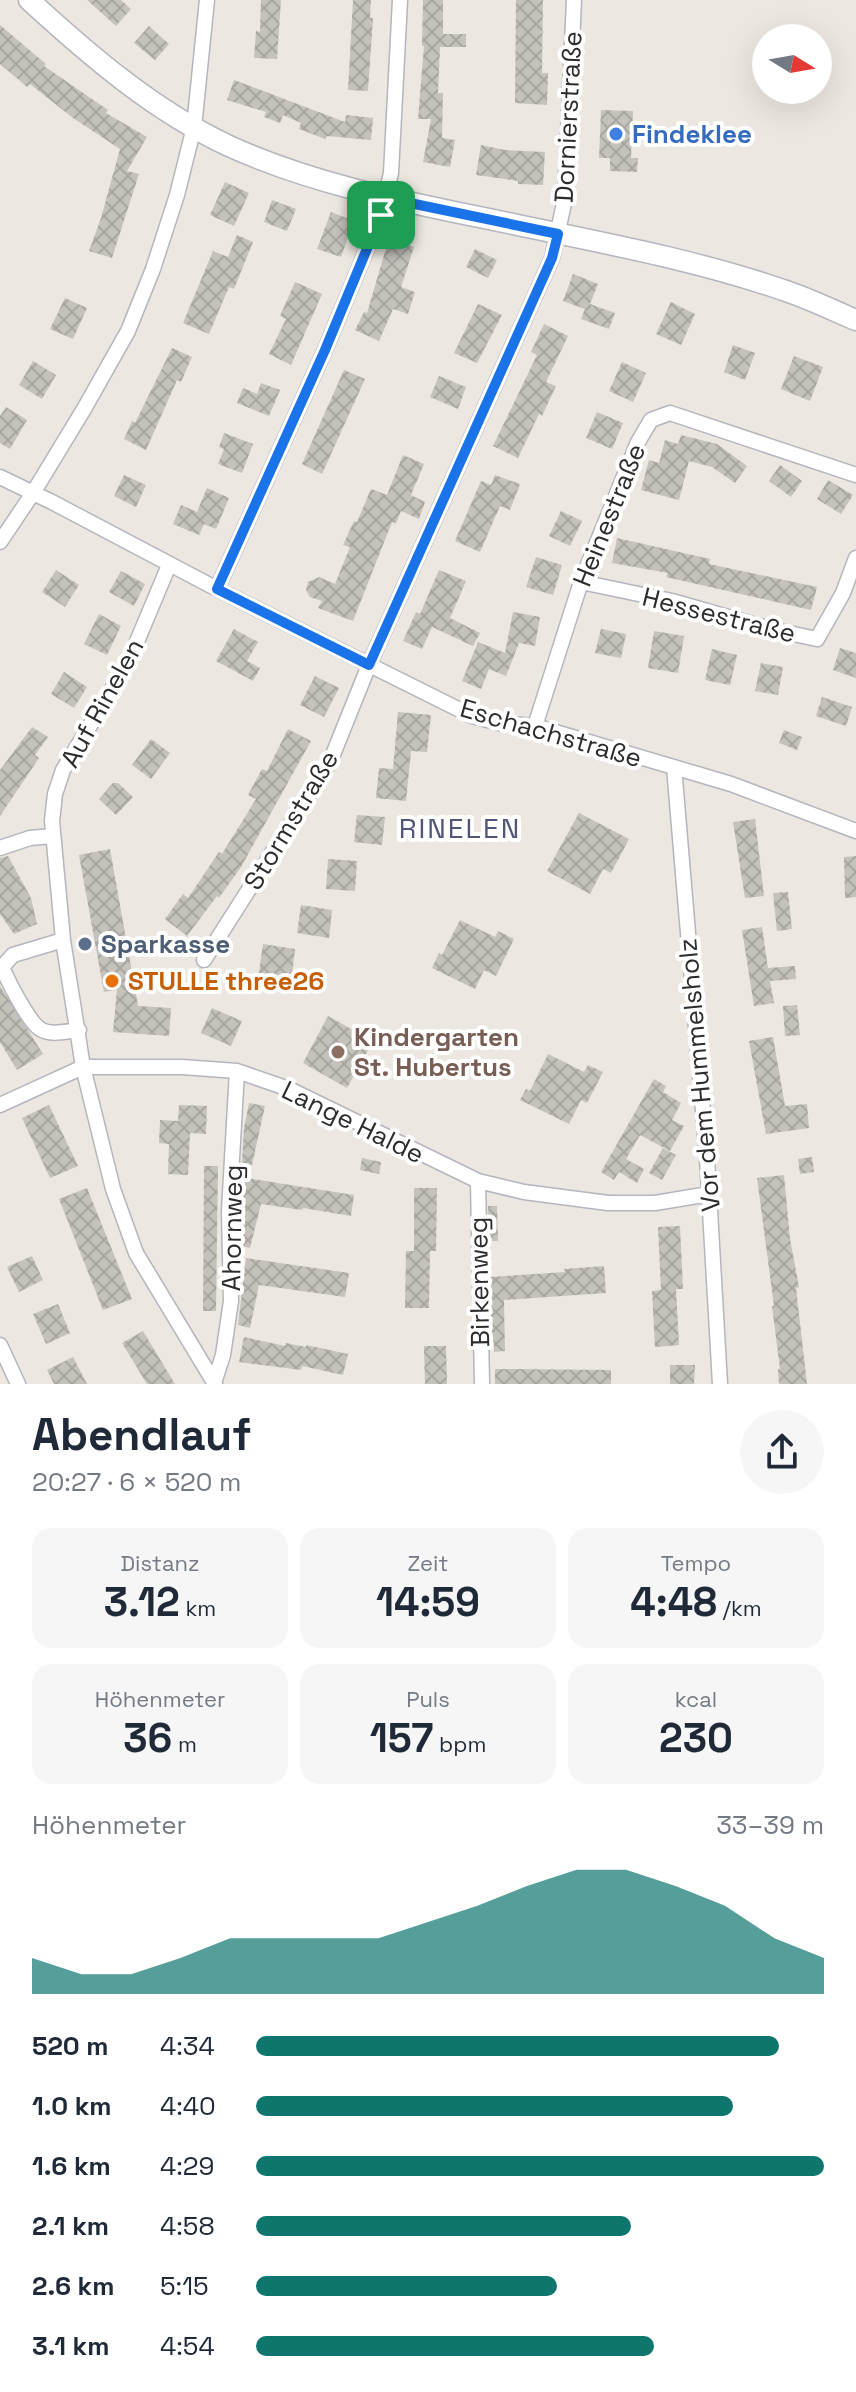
<!DOCTYPE html>
<html lang="de">
<head>
<meta charset="utf-8">
<style>
	:root { --surface:#fff; --page:#f6f6f7; --text:#1f2937; --muted:#747a83; --accent:#0f766e }
	body { margin:0; font-family:"Space Grotesk",sans-serif; background:var(--page); color:var(--text); height:100vh; display:flex; flex-direction:column; font-size:30px; white-space:nowrap }
	* { box-sizing:border-box; margin:0 }
	p { font-size:26px; color:var(--muted) }
	.icon { flex:none; width:44px; height:44px; fill:none; stroke:currentColor; stroke-width:2; stroke-linecap:round; stroke-linejoin:round }
	.map { position:relative; height:1384px; overflow:hidden }
	.side { display:flex; flex-direction:column; background:var(--surface); flex:1 }
	.side>* { flex:none }
	.needle { width:52px; rotate:101deg }
	.controls { position:absolute; left:752px; top:24px; display:grid; gap:16px }
	.controls a { display:grid; place-items:center; width:80px; height:80px; border-radius:50%; background:var(--surface); box-shadow:0 8px 32px #0002; font-size:40px }
	.pin { position:absolute; display:grid; place-items:center; width:68px; height:68px; color:#fff; margin:-34px; border-radius:16px; box-shadow:0 4px 12px #0006 }
	.round { display:grid; place-items:center; flex:none; width:84px; height:84px; border-radius:42px; background:var(--page) }
	.head { display:flex; align-items:center; justify-content:space-between; height:136px; padding:0 32px }
	h1 { font-size:44px; font-weight:700; line-height:60px }
	.metrics { display:grid; grid-template-columns:repeat(3,1fr); gap:12px; height:136px; padding:8px 32px }
	.metrics div { display:grid; align-content:center; border-radius:20px; background:var(--page); text-align:center }
	.metrics b { font-size:40px; font-weight:700 }
	.metrics small { font-size:22px; font-weight:400 }
	.metrics p { font-size:22px }
	.chart { height:224px; padding:16px 32px }
	.chart p { display:flex; justify-content:space-between }
	.chart svg { width:100%; height:144px; margin-top:8px; fill:var(--accent); opacity:.7 }
	ul { padding:0 32px; list-style:none; font-size:26px }
	li { display:grid; grid-template-columns:128px 96px 1fr; align-items:center; height:60px }
	li i { height:20px; border-radius:10px; background:var(--accent) }
	.map>svg:first-child { display:block }
</style>
</head>
<body>
<div class="map">
<svg width="856" height="1384" viewBox="0 0 856 1384">
	<defs>
		<pattern id="building-cross-hatch" width="8" height="8" patternUnits="userSpaceOnUse" patternTransform="scale(2)"><rect width="8" height="8" fill="#c5c2bc"/><path d="M0 0l8 8M0 8l8-8" fill="none" stroke="#a9a7a2"/></pattern>
	</defs>
	<rect width="100%" height="100%" fill="#ece8e1"/>
	<!-- building -->
	<path fill="url(#building-cross-hatch)" d="M87,0H121L131,9L116,26Z
		M261,0H281L277,59L254,58L256,31L260,32Z
		M353,0H371L370,18H373L368,91L348,90Z
		M423,0H443V34H466V47H440L438,93H443L442,138L455,140L450,167L423,162L431,119H418L424,46H422Z
		M516,0H543L542,73H548L547,105L515,103Z
		M0,25L46,64L44,66L108,110L106,113L147,137L127,171L139,174L112,258L89,251L101,218L120,149L73,118L30,84L27,87L0,64Z
		M149,26L169,44L155,60L134,43Z
		M234,80L345,122L346,115L373,118L371,140L327,136L325,139L299,129L301,123L283,115L280,123L264,117L266,112L227,100Z
		M601,110L633,111L631,158H638L637,172L610,171V158H599Z
		M481,145L505,150L545,152L543,185L518,184V181L476,175Z
		M225,182L249,193L234,226L210,215Z
		M272,200L296,209L287,231L264,222Z
		M331,212L354,221L341,257L317,249Z
		M237,235L253,242L234,289L229,287L209,334L183,323L213,251L228,257Z
		M389,238L414,247L401,287L415,292L408,314L393,309L379,341L355,330L364,312L367,313Z
		M475,249L497,260L488,278L466,267Z
		M573,274L598,284L590,304L615,313L609,329L581,319L585,309L563,301Z
		M295,282L322,294L291,365L269,354L286,319L280,316Z
		M65,298L87,308L73,339L50,329Z
		M671,302L695,314L681,345L656,334Z
		M478,304L502,315L477,363L454,353Z
		M544,324L568,336L546,382L556,386L542,416L539,414L518,458L493,446L537,355L531,352Z
		M733,345L755,353L745,380L724,372Z
		M172,348L192,357L181,382L177,380L146,450L124,439L132,421L135,423Z
		M794,356L823,367L810,401L781,389Z
		M33,361L56,375L42,399L19,385Z
		M622,362L646,373L633,402L609,391Z
		M344,370L365,379L322,474L302,464Z
		M439,376L466,387L458,409L430,397Z
		M261,383L280,390L269,416L237,403L243,388L257,394Z
		M6,407L27,420L10,449L0,443V416Z
		M597,412L623,423L612,449L586,438Z
		M224,433L253,444L242,473L218,464L224,449L219,447Z
		M681,435L717,444L747,466L735,483L712,467L689,461L679,500L641,490L649,460L659,463L665,440L678,444Z
		M403,455L424,464L411,495L425,502L419,519L401,511L396,523L392,522L353,621L318,608L322,601L310,597L306,590L308,582L319,577L335,584L350,547L343,545L354,521L357,522L371,489L387,495Z
		M780,465L802,481L791,497L769,481Z
		M124,475L146,485L136,507L114,496Z
		M495,475L520,484L510,510L500,506L480,552L455,541L481,481L491,485Z
		M828,480L853,495L841,514L817,499Z
		M207,488L229,498L216,529L204,524L199,535L173,524L181,505L197,512Z
		M561,511L582,521L570,546L549,536Z
		M617,538L710,559L709,564L817,587L811,610L666,577L668,573L612,563Z
		M536,557L562,565L553,595L526,587Z
		M56,570L79,585L65,607L42,592Z
		M439,570L466,581L450,618L480,633L473,646L432,627L422,649L403,641L416,612L420,614Z
		M121,571L145,584L134,606L109,592Z
		M513,612L540,617L535,646L519,643L506,676L489,669L481,689L462,681L478,642L505,653Z
		M99,614L121,626L107,655L84,644Z
		M234,629L258,642L247,661L260,668L253,681L216,661Z
		M601,629L626,634L621,658L595,653Z
		M654,631L684,636L678,673L648,668Z
		M840,648L856,653V678L833,670Z
		M712,649L737,655L730,685L705,680Z
		M761,663L783,667L778,695L755,691Z
		M64,672L87,687L74,708L51,694Z
		M315,676L339,688L324,717L300,705Z
		M822,697L852,707L846,726L816,716Z
		M398,712L431,715L427,752L411,751L406,801L376,798L379,768L393,769Z
		M32,727L48,737L35,755L39,758L0,816V770Z
		M288,729L311,741L241,867L219,898L217,896L187,936L165,919L183,894L188,898L219,852L222,854L256,799L248,795L262,769L267,771Z
		M784,730L802,737L797,750L779,743Z
		M151,739L170,753L151,779L132,765Z
		M113,783H118L133,797L116,815L99,799Z
		M579,813L629,839L611,873L603,869L590,894L547,871Z
		M357,815L385,817L382,845L354,842Z
		M755,819L764,896L745,898L733,822Z
		M110,849L138,1006L171,1008L169,1036L113,1032L117,990L104,992L79,855Z
		M8,856L31,898L37,924L14,934L0,914V858Z
		M856,856V897L845,898L844,857Z
		M328,859L357,861L355,891L326,889Z
		M788,892L792,929L777,931L773,893Z
		M301,905L332,910L329,938L297,933Z
		M460,920L495,937L498,931L514,939L496,976L484,970L475,989L432,968L439,953L442,955Z
		M762,927L768,968L795,966L796,979L770,981L774,1003L754,1006L742,930Z
		M263,944L295,949L291,984L258,979Z
		M0,986L43,1054L17,1070L0,1042Z
		M797,1005L800,1035L785,1036L783,1006Z
		M212,1008L242,1021L231,1046L201,1033Z
		M328,1016L373,1041L347,1088L303,1063Z
		M773,1037L785,1106L807,1104L809,1128L766,1134L749,1041Z
		M548,1054L584,1072L588,1065L603,1072L587,1103L581,1100L569,1124L520,1100L526,1089L530,1091Z
		M654,1079L666,1086L663,1092L681,1103L672,1120L684,1126L670,1151L640,1135L626,1159L644,1169L637,1183L619,1172L614,1180L601,1172Z
		M249,1103L265,1106L252,1165L242,1163L244,1128Z
		M49,1105L78,1166L50,1178L22,1118Z
		M179,1105L207,1106L206,1134L190,1133L188,1175L168,1174L169,1144L159,1143L160,1120L178,1121Z
		M663,1148L676,1155L662,1180L649,1173Z
		M812,1157L814,1172L800,1174L798,1159Z
		M362,1158L381,1162L379,1174L360,1170Z
		M204,1166H218L216,1311H203Z
		M784,1175L790,1239L799,1287L796,1288L807,1384H779L778,1369H780L772,1306H774L757,1178Z
		M246,1178L354,1195L351,1216L303,1208L302,1210L261,1204L250,1248L240,1246L239,1228L245,1204L241,1203Z
		M87,1188L132,1299L103,1310L59,1199Z
		M414,1188H437L436,1251H430L429,1308H405L406,1251H414Z
		M488,1206H497L498,1241H489Z
		M680,1226L683,1289H676L679,1345L655,1347L652,1291L661,1290L658,1227Z
		M32,1256L43,1280L19,1292L7,1267Z
		M246,1258L349,1273L345,1297L259,1285L250,1328L238,1325Z
		M604,1266L606,1293L504,1300L505,1351L494,1352V1342L491,1343L490,1277L565,1272L564,1269Z
		M58,1304L70,1333L46,1344L33,1314Z
		M143,1331L175,1384H147L122,1343Z
		M244,1337L285,1346L286,1343L306,1347V1345L348,1354L343,1375L302,1366L301,1370L239,1362Z
		M424,1346H446L447,1384H425Z
		M73,1357L87,1384H54L47,1370Z
		M670,1365H695L694,1384H670Z
		M495,1369L611,1370V1384H495Z"/>
	<g fill="none" stroke-linecap="round" stroke-linejoin="round">
		<!-- street casing -->
		<g stroke="#b4b5be" stroke-width="17">
			<path id="street" d="M0,477L52,502L217,589L472,716L499,723L535,726L731,784L856,831
				M0,542L33,493L84,409L128,331L153,269L177,195L194,127L207,0
				M169,565L128,663L63,770L55,794L52,821L63,940L83,1067L113,1189L136,1253L215,1384
				M581,582L672,601L770,629L817,639L843,593L856,558
				M217,589L325,350L381,215L391,173L400,0
				M535,726L581,582L638,442L651,420L670,413L856,475
				M674,767L707,1158L720,1384
				M0,848L30,838L53,836
				M63,940L13,955L2,967C8,981 28,1021 40,1029C51,1036 67,1031 79,1030
				M204,960L330,762L369,665L552,258L565,199L574,0
				M0,1105L83,1067H182L237,1071L289,1089L478,1181L524,1192L608,1203H655L709,1194
				M478,1181L482,1384
				M0,1345L18,1384
				M214,1383L223,1355L231,1301L229,1211L237,1071"/>
		</g>
		<!-- secondary casing -->
		<g stroke="#b4b5be" stroke-width="23">
			<path id="secondary" d="M29,0C89,55 154,111 229,146C319,187 417,204 513,224C603,243 696,260 783,290C808,298 832,310 856,320"/>
		</g>
		<!-- street -->
		<use href="#street" stroke="#fff" stroke-width="14"/>
		<!-- secondary -->
		<use href="#secondary" stroke="#fff" stroke-width="20"/>
	</g>
	<g fill="none" stroke-linecap="round" stroke-linejoin="round">
		<!-- route casing -->
		<g stroke="#fff" stroke-width="16">
			<path id="route" d="M386,198L558,234L552,258L369,665L217,589L325,350L381,215Z"/>
		</g>
		<!-- route -->
		<use href="#route" stroke="#1a73e8" stroke-width="10"/>
	</g>
	<!-- markers -->
	<circle fill="#3f7fe0" stroke="#fff" stroke-width="3" cx="616" cy="134" r="8"/>
	<circle fill="#5c6f8a" stroke="#fff" stroke-width="3" cx="85" cy="944" r="8"/>
	<circle fill="#e8710a" stroke="#fff" stroke-width="3" cx="112" cy="981" r="8"/>
	<circle fill="#8d6e63" stroke="#fff" stroke-width="3" cx="338" cy="1052" r="8"/>
	<g text-anchor="middle" stroke-width="8" stroke-linejoin="round" paint-order="stroke">
		<!-- street labels -->
		<g font-size="26" fill="#2c2c2c" stroke="#fff">
			<text transform="translate(568 117) rotate(-87)" y="9">Dornierstraße</text>
			<text transform="translate(609 515) rotate(-68)" y="9">Heinestraße</text>
			<text transform="translate(719 615) rotate(14)" y="9">Hessestraße</text>
			<text transform="translate(102 703) rotate(-61)" y="9">Auf Rinelen</text>
			<text transform="translate(551 733) rotate(16)" y="9">Eschachstraße</text>
			<text transform="translate(291 820) rotate(-59)" y="9">Stormstraße</text>
			<text transform="translate(699 1075) rotate(-95)" y="9">Vor dem Hummelsholz</text>
			<text transform="translate(353 1122) rotate(26)" y="9">Lange Halde</text>
			<text transform="translate(232 1228) rotate(-89)" y="9">Ahornweg</text>
			<text transform="translate(479 1282) rotate(-91)" y="9">Birkenweg</text>
		</g>
		<!-- shop labels -->
		<g font-size="26" font-weight="bold" fill="#366cbe" stroke="#fff" text-anchor="start">
			<text x="632" y="143">Findeklee</text>
		</g>
		<!-- service labels -->
		<g font-size="26" font-weight="bold" fill="#4e5e75" stroke="#fff" text-anchor="start">
			<text x="101" y="953">Sparkasse</text>
		</g>
		<!-- food labels -->
		<g font-size="26" font-weight="bold" fill="#c56008" stroke="#fff" text-anchor="start">
			<text x="128" y="990">STULLE three26</text>
		</g>
		<!-- education labels -->
		<g font-size="26" font-weight="bold" fill="#785e54" stroke="#fff" text-anchor="start">
			<text x="354" y="1046">Kindergarten<tspan x="354" dy="30">St. Hubertus</tspan></text>
		</g>
		<!-- neighbourhood labels -->
		<g font-size="28" letter-spacing="2" fill="#525678" stroke="#fff">
			<text x="460" y="838">RINELEN</text>
		</g>
	</g>
</svg>
<div class="controls">
<a><svg class="needle" viewBox="-14 -14 28 28"><path d="M0-13l5 13h-10z" fill="#e53935"/><path d="M0 13l5-13h-10z" fill="#747a83"/></svg></a>
</div>
<div class="pin" style="left:381px;top:215px;background:#1e9e55"><svg class="icon" aria-label="arrive" viewBox="0 0 24 24"><path d="M6 21V4h12l-3 4 3 4H6"/></svg></div>
</div>
<section class="side">
<div class="head"><div><h1>Abendlauf</h1><p>20:27 · 6 × 520 m</p></div><a class="round"><svg class="icon" aria-label="share" viewBox="0 0 24 24"><path d="M12 15V3M7 8l5-5 5 5M5 13v7h14v-7"/></svg></a></div>
<div class="metrics">
<div><p>Distanz</p><b>3.12<small> km</small></b></div>
<div><p>Zeit</p><b>14:59</b></div>
<div><p>Tempo</p><b>4:48<small> /km</small></b></div>
</div>
<div class="metrics">
<div><p>Höhenmeter</p><b>36<small> m</small></b></div>
<div><p>Puls</p><b>157<small> bpm</small></b></div>
<div><p>kcal</p><b>230</b></div>
</div>
<div class="chart"><p><span>Höhenmeter</span>33–39 m</p>
<svg viewBox="0 0 160 44" preserveAspectRatio="none"><path d="M0 44V33L10 38L20 38L30 33L40 27L50 27L60 27L70 27L80 22L90 17L100 11L110 6L120 6L130 11L140 17L150 27L160 33V44z"/></svg>
</div>
<ul>
<li><b>520 m</b>4:34<i style="width:92%"></i></li>
<li><b>1.0 km</b>4:40<i style="width:84%"></i></li>
<li><b>1.6 km</b>4:29<i style="width:100%"></i></li>
<li><b>2.1 km</b>4:58<i style="width:66%"></i></li>
<li><b>2.6 km</b>5:15<i style="width:53%"></i></li>
<li><b>3.1 km</b>4:54<i style="width:70%"></i></li>
</ul>
</section>
</body>
</html>
